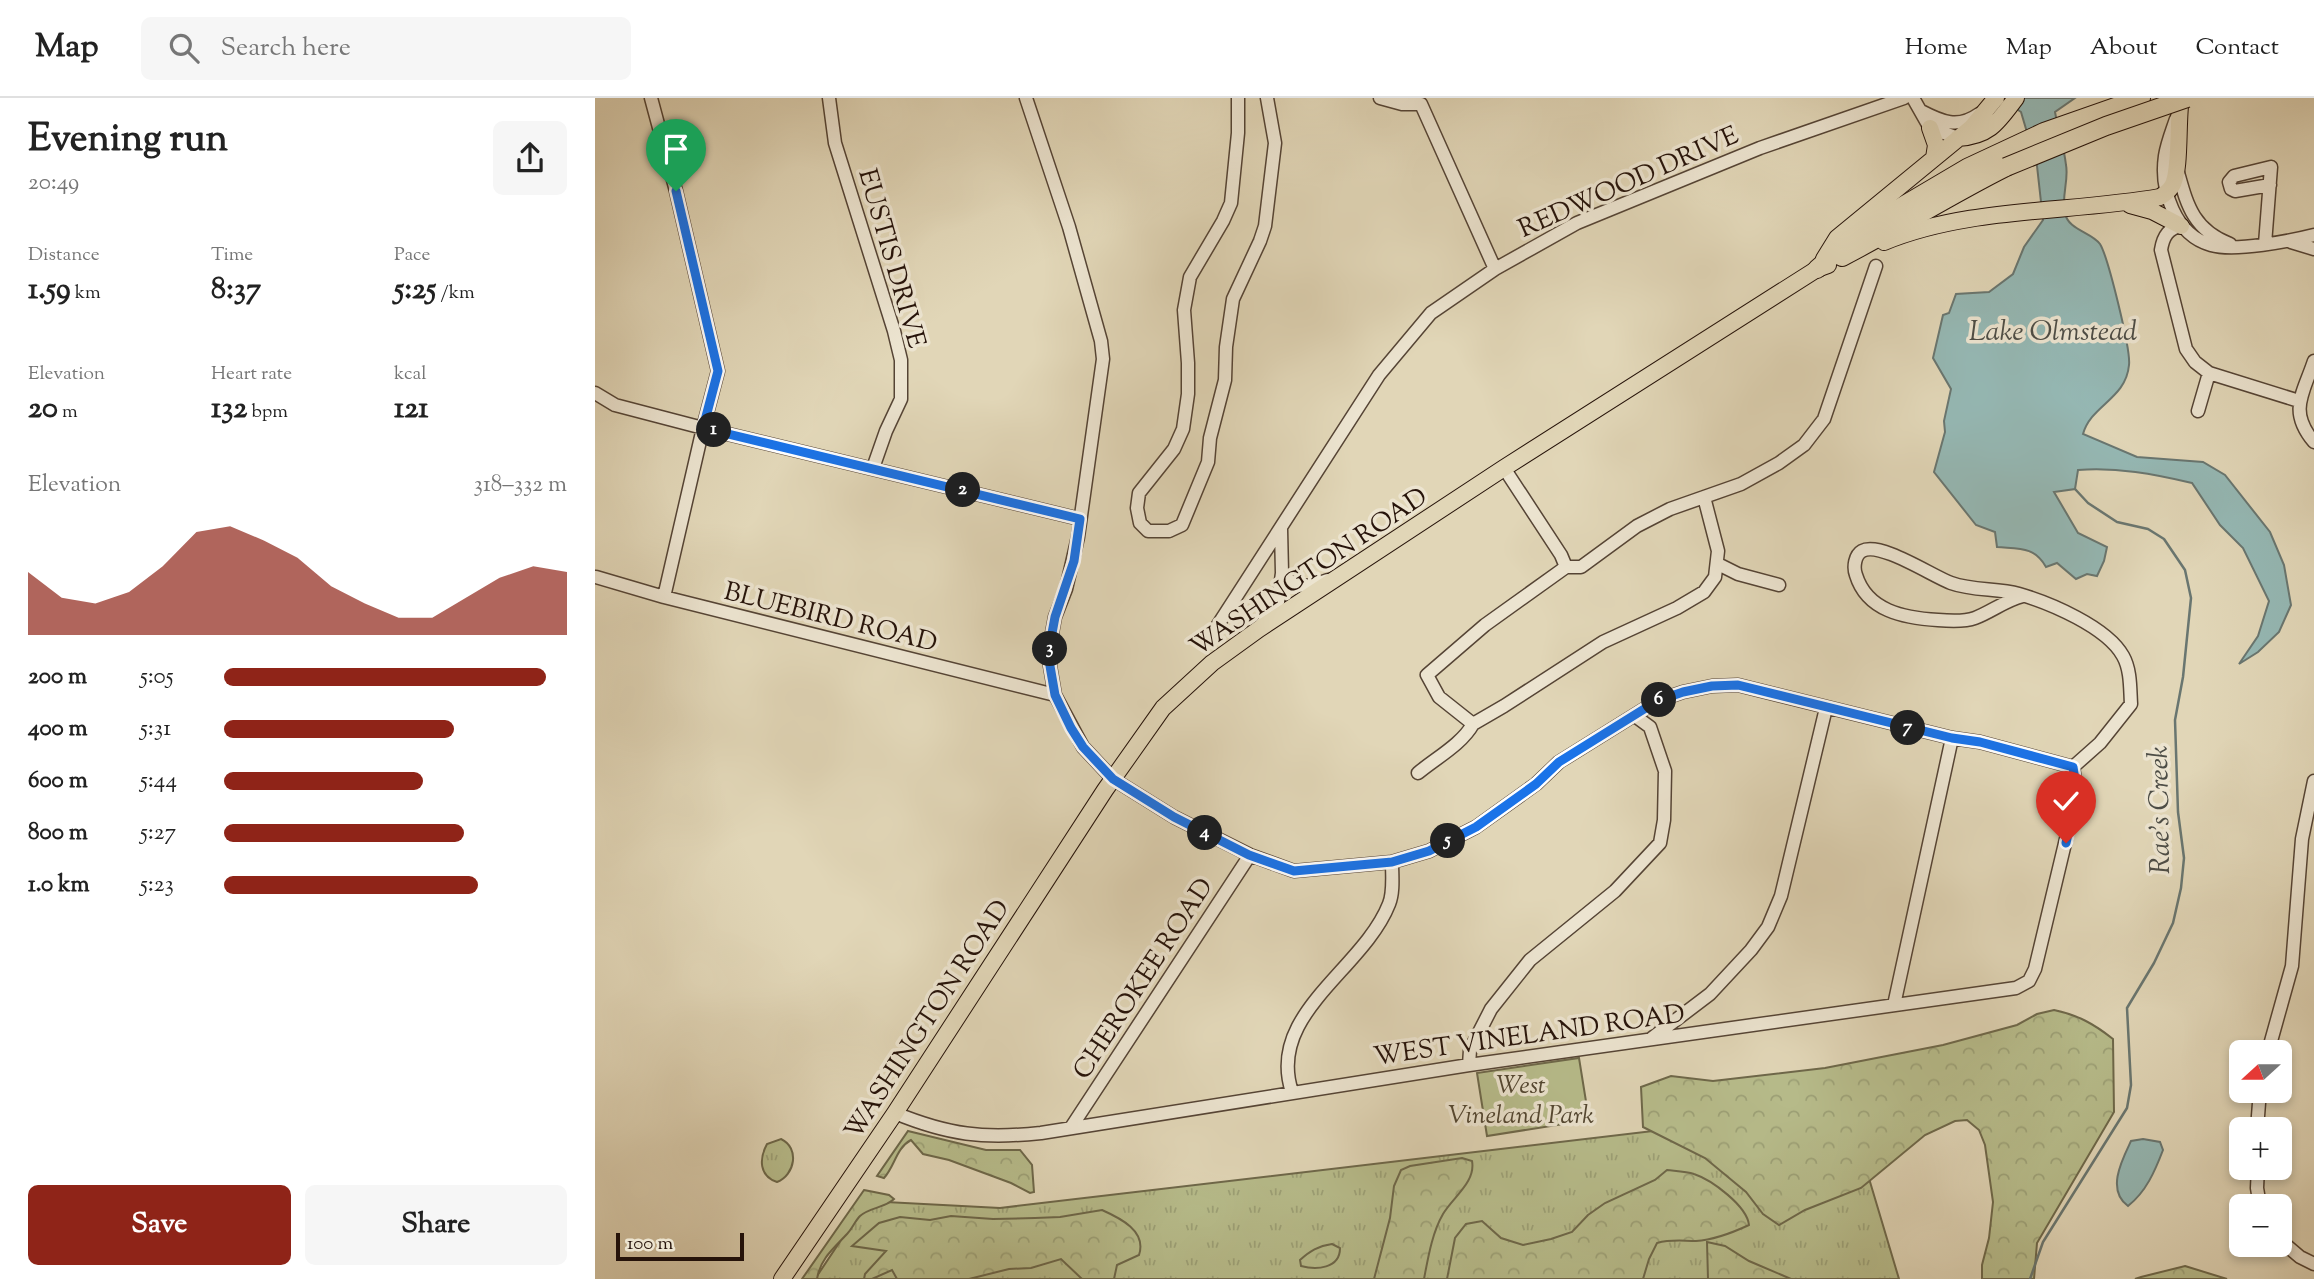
<!DOCTYPE html>
<html lang="en">
<head>
<meta charset="utf-8">
<style>
	:root { --surface:#fff; --page:#f6f6f6; --text:#222; --muted:#767676; --line:#e0e0e0; --accent:#8f2418 }
	body { margin:0; font-family:"Sorts Mill Goudy",serif; background:var(--page); color:var(--text); height:100vh; display:flex; flex-direction:column; font-size:26px; white-space:nowrap }
	* { box-sizing:border-box; margin:0 }
	p { font-size:23px; color:var(--muted) }
	.icon { flex:none; width:38px; height:38px; fill:none; stroke:currentColor; stroke-width:2; stroke-linecap:round; stroke-linejoin:round }
	.map { position:relative; flex:1; overflow:hidden }
	.details { display:flex; flex-direction:column; background:var(--surface); width:595px }
	.details>* { flex:none }
	.needle { width:46px; rotate:249deg }
	.fabs { position:absolute; left:1634px; top:942px; display:grid; gap:14px }
	.fabs a { display:grid; place-items:center; width:63px; height:63px; border-radius:10px; background:var(--surface); box-shadow:0 4px 10px #0003; font-size:35px }
	.scale { position:absolute; left:21px; bottom:18px; width:128px; box-sizing:border-box; padding-left:7px; border:4px solid #26130a; border-top:0; font-size:19px; line-height:24px; white-space:nowrap; color:#26130a; -webkit-text-stroke:5px #ece4d0; paint-order:stroke }
	.pin { position:absolute; display:grid; place-items:center; width:60px; height:60px; color:#fff; margin:-72px -30px; border-radius:50% 50% 50% 0; rotate:-45deg; box-shadow:0 0 7px #0007 }
	.pin .icon { rotate:45deg }
	.km { position:absolute; width:35px; height:35px; margin:-18px; border-radius:50%; background:#222; color:#fff; font-size:19px; line-height:35px; text-align:center }
	.round { display:grid; place-items:center; flex:none; width:74px; height:74px; border-radius:10px; background:var(--page) }
	.summary { display:flex; align-items:center; justify-content:space-between; height:119px; padding:0 28px }
	h1 { font-size:38px; font-weight:800; line-height:52px }
	.metrics { display:grid; grid-template-columns:repeat(3,1fr); gap:10px; height:119px; padding:7px 28px }
	.metrics div { display:grid; align-content:center }
	.metrics b { font-size:30px; font-weight:800 }
	.metrics small { font-size:19px; font-weight:400 }
	.metrics p { font-size:19px }
	.chart { height:196px; padding:14px 28px }
	.chart p { display:flex; justify-content:space-between }
	.chart svg { width:100%; height:126px; margin-top:7px; fill:var(--accent); opacity:.7 }
	.primary-button { display:flex; gap:14px; margin-top:auto; padding:14px 28px }
	.primary-button a { flex:1; height:80px; border-radius:10px; background:var(--accent); color:#fff; font-size:28px; font-weight:800; line-height:80px; text-align:center }
	.primary-button a+a { background:var(--page); color:var(--text) }
	ul { padding:0 28px; list-style:none; font-size:23px }
	li { display:grid; grid-template-columns:112px 84px 1fr; align-items:center; height:52px }
	li i { height:18px; border-radius:9px; background:var(--accent) }
	header { display:flex; align-items:center; gap:42px; box-sizing:border-box; height:98px; padding:0 35px; background:var(--surface); border-bottom:2px solid var(--line) }
	header strong { font-size:33px }
	nav { display:flex; gap:38px; margin-inline-start:auto; font-size:24px }
	.search { width:490px; height:63px; background:var(--page); display:flex; align-items:center; gap:18px; box-sizing:border-box; padding:0 24px; border-radius:10px; color:var(--muted); font-size:26px }
	main { display:flex; flex:1; min-height:0 }
	.map>svg:first-child { display:block }
</style>
</head>
<body>
<header>
<strong>Map</strong>
<div class="search"><svg class="icon" aria-label="search" viewBox="0 0 24 24"><circle cx="10" cy="10" r="6"/><path d="M15 15l6 6"/></svg>Search here</div>
<nav><a>Home</a><a>Map</a><a>About</a><a>Contact</a></nav>
</header>
<main>
<section class="details">
<div class="summary"><div><h1>Evening run</h1><p>20:49</p></div><a class="round"><svg class="icon" aria-label="share" viewBox="0 0 24 24"><path d="M12 15V3M7 8l5-5 5 5M5 13v7h14v-7"/></svg></a></div>
<div class="metrics">
<div><p>Distance</p><b>1.59<small> km</small></b></div>
<div><p>Time</p><b>8:37</b></div>
<div><p>Pace</p><b>5:25<small> /km</small></b></div>
</div>
<div class="metrics">
<div><p>Elevation</p><b>20<small> m</small></b></div>
<div><p>Heart rate</p><b>132<small> bpm</small></b></div>
<div><p>kcal</p><b>121</b></div>
</div>
<div class="chart"><p><span>Elevation</span>318–332 m</p>
<svg viewBox="0 0 160 44" preserveAspectRatio="none"><path d="M0 44V22L10 31L20 33L30 29L40 20L50 8L60 6L70 11L80 17L90 27L100 33L110 38L120 38L130 31L140 24L150 20L160 22V44z"/></svg>
</div>
<ul>
<li><b>200 m</b>5:05<i style="width:94%"></i></li>
<li><b>400 m</b>5:31<i style="width:67%"></i></li>
<li><b>600 m</b>5:44<i style="width:58%"></i></li>
<li><b>800 m</b>5:27<i style="width:70%"></i></li>
<li><b>1.0 km</b>5:23<i style="width:74%"></i></li>
</ul>
<div class="primary-button"><a>Save</a><a>Share</a></div>
</section>
<div class="map">
<svg width="1719" height="1181" viewBox="0 0 1719 1181">
	<defs>
		<pattern id="grass-tufts" width="24" height="20" patternUnits="userSpaceOnUse" patternTransform="scale(1.75)"><rect width="24" height="20" fill="#b7bc8b"/><path d="M3 7l-1-3M5 7V3M7 7l1-3M15 17l-1-3M17 17v-4M19 17l1-3" fill="none" stroke="#9da177"/></pattern>
		<pattern id="forest-crowns" width="20" height="18" patternUnits="userSpaceOnUse" patternTransform="scale(1.75)"><rect width="20" height="18" fill="#b7bc8b"/><path d="M2 6a3 3 0 1 1 6 0M12 15a3 3 0 1 1 6 0" fill="none" stroke="#9da177"/></pattern>
	</defs>
	<rect width="100%" height="100%" fill="#e1d6b7"/>
	<filter id="stains"><feTurbulence type="fractalNoise" baseFrequency=".00286" numOctaves="4"/><feColorMatrix values="0 0 0 0 .2 0 0 0 0 .09 0 0 0 0 .02 0 0 0 .5 -.17"/></filter>
	<radialGradient id="worn" r=".72"><stop offset=".6" stop-color="#630" stop-opacity="0"/><stop offset="1" stop-color="#630" stop-opacity=".3"/></radialGradient>
	<!-- grass -->
	<path fill="url(#grass-tufts)" stroke="#6e684a" stroke-width="2" d="M1253,1010L1304,1181H220L272,1103L405,1110Z
		M186,1041C205,1050 200,1077 182,1084C164,1078 164,1061 172,1046Z"/>
	<!-- forest -->
	<path fill="url(#forest-crowns)" stroke="#6e684a" stroke-width="2" d="M1459,912C1483,917 1499,926 1518,941L1519,1014L1442,1145L1439,1181H1387V1167L1394,1140L1398,1104L1390,1047L1384,1032L1372,1022L1360,1023L1330,1037L1266,1090L1210,1112L1184,1127L1168,1116L1151,1094L1110,1060L1048,1029L1046,989L1076,978L1118,983L1230,970L1348,947L1422,927L1442,916Z
		M313,1033L391,1052H425L437,1067L439,1094L435,1095L416,1085L354,1062L328,1056L316,1042C301,1050 300,1068 289,1080L282,1078Z
		M867,1060L877,1063C881,1084 858,1099 848,1116C837,1135 833,1160 829,1181H779L795,1120L799,1088L806,1072L815,1068Z
		M1072,1072C1081,1073 1091,1073 1099,1076C1117,1082 1152,1108 1154,1127C1139,1134 1118,1142 1101,1143C1087,1143 1077,1141 1062,1145L1054,1161L1048,1181H852L860,1140L871,1126L887,1123L906,1140L928,1147L956,1141L977,1134L993,1117L1010,1105L1060,1082Z
		M269,1092L294,1097L299,1101C290,1110 275,1109 265,1118C260,1123 257,1131 252,1136C239,1150 225,1161 222,1181H207Z
		M507,1112C525,1120 552,1133 544,1157L522,1167L519,1181H487L466,1161L436,1170L414,1171L374,1181H302L297,1172L277,1181H269L270,1176L291,1153L257,1148L284,1125L305,1119L335,1122L356,1118L398,1121L440,1120L465,1119Z
		M1112,1144L1130,1148L1154,1163L1196,1181H1113Z
		M737,1146L745,1150C745,1171 721,1172 706,1168L705,1162C715,1153 723,1148 737,1146Z
		M1590,1168L1632,1181H1540L1546,1179Z"/>
	<!-- park -->
	<path fill="#b7bc8b" stroke="#6e684a" stroke-width="2" d="M984,960L994,1022L892,1038L882,975Z"/>
	<!-- water -->
	<path fill="#95b8b4" stroke="#697670" stroke-width="2" d="M1406,0H1480L1460,14C1463,31 1469,49 1471,67C1474,82 1466,99 1470,115C1473,132 1496,134 1505,146C1513,159 1536,252 1534,267C1531,301 1496,307 1488,336L1542,359L1608,364L1630,377L1675,434L1689,467L1696,507L1684,534L1663,554L1644,566L1663,538L1674,503L1648,450L1625,427L1597,385C1559,376 1522,369 1483,372L1480,391L1459,394L1483,435L1512,449L1509,463L1502,478L1492,476L1481,481L1462,465L1451,469C1439,448 1424,451 1402,449L1400,434L1381,427L1339,374L1350,334L1349,323L1356,291L1338,260L1348,217L1354,215L1361,196L1394,194L1418,176L1429,149L1448,122L1442,68L1426,14Z
		M1548,1041L1565,1044L1568,1052C1560,1073 1551,1094 1533,1108C1511,1092 1527,1062 1536,1043Z"/>
	<g fill="none" stroke-linecap="round" stroke-linejoin="round">
		<!-- stream -->
		<path stroke="#697670" stroke-width="2.5" d="M1435,1181L1448,1144L1532,1010L1536,987L1532,910L1559,865L1578,825L1586,790L1589,760L1583,714L1580,622L1588,579L1596,500L1590,472L1569,441L1553,431L1522,424L1493,405L1480,391"/>
		<!-- minor casing -->
		<g stroke="#554435" stroke-width="15">
			<path id="minor" d="M56,0L81,93L123,273L108,330L69,499
				M234,0L240,45L299,233L306,262V301L291,333L278,370
				M431,0L474,129L506,243L508,261L483,439L471,491L460,519L455,546V568L460,597L488,649L518,681L579,719L655,757L699,773L797,764L834,753L881,729L941,686L964,664L1062,603L1088,594L1117,588L1143,587L1357,640L1385,644L1478,669
				M643,0V35L636,105L628,123L595,179L589,212L593,265V296L588,331L579,351L544,395L542,410L545,425L553,433H574L587,427L613,364L615,340L630,282L631,249L638,201L665,143L670,128L680,45L672,0
				M785,0L807,6H826L900,171
				M1318,0L1335,30L1363,40
				M1326,13C1347,24 1363,31 1384,16
				M1581,21C1577,33 1572,45 1570,58C1565,92 1580,137 1616,147C1640,154 1695,143 1719,137
				M1582,71C1592,106 1597,131 1635,146
				M1586,128C1573,130 1568,139 1566,152L1591,251L1600,264L1614,275L1704,303
				M1696,144L1719,151
				M1670,146L1676,69L1639,78L1634,84L1636,91L1640,93L1675,87
				M1719,263C1708,296 1693,313 1719,344
				M0,295L20,307L108,330L485,421
				M1603,313L1614,275
				M909,370L966,457L971,469H986L1042,428L1075,411L1146,386L1184,365L1209,347L1229,321L1281,168
				M1123,466L1143,476L1184,487
				M971,469L890,527L832,577L844,599L878,626L909,608L1008,544L1082,510L1109,494L1120,479L1123,453L1109,399
				M687,475C700,493 714,489 733,482
				M1,479L69,499L460,597
				M1428,498C1411,502 1396,514 1380,520C1369,524 1354,523 1343,522C1309,520 1272,513 1261,477C1258,469 1260,457 1267,453C1285,443 1337,478 1356,485C1378,493 1402,490 1424,496C1455,505 1512,529 1528,558C1536,572 1535,591 1536,606L1505,645L1478,669
				M667,526L683,504L687,475L686,431
				M619,533L784,277L836,215L900,171L982,125L1165,50L1309,0
				M823,675C841,660 867,646 878,626
				M1299,907L1357,640
				M1057,940L1115,896L1156,852L1173,829L1186,798L1231,610
				M1673,954L1697,868L1707,741L1719,683
				M874,967L875,952L896,911L935,862L1020,793L1065,745L1069,722L1070,673L1055,629L1040,618
				M697,994C671,916 768,872 794,806C799,794 797,777 797,764
				M300,1015C354,1037 388,1041 446,1035L874,967L1421,890L1434,883L1440,871L1482,695L1478,669
				M477,1028L655,757
				M1662,1031L1665,992
				M1663,1069L1662,1090L1665,1108
				M1685,1142L1705,1159L1719,1166"/>
		</g>
		<!-- major casing -->
		<g stroke="#26130a" stroke-width="18">
			<path id="major" d="M1335,30L1341,47L1339,60
				M1363,40C1395,38 1403,24 1421,0
				M1535,107L1557,113L1586,128
				M1289,144C1373,109 1475,115 1565,99C1570,96 1574,93 1577,88C1586,73 1582,21 1586,0
				M1229,161L1242,140L1376,30L1401,0
				M187,1181L300,1015L510,692L568,610L617,565L664,531L909,370L1222,171L1233,167"/>
		</g>
		<!-- highway casing -->
		<g stroke="#26130a" stroke-width="20">
			<path id="highway" d="M1247,159C1303,130 1355,97 1411,69
				M1222,171L1267,132L1372,70L1449,34L1546,0"/>
		</g>
		<!-- minor -->
		<use href="#minor" stroke="#ece4d0" stroke-width="12"/>
		<!-- major -->
		<use href="#major" stroke="#e1d6b7" stroke-width="16"/>
		<!-- highway -->
		<use href="#highway" stroke="#e1d6b7" stroke-width="18"/>
		<!-- highway-bridge casing -->
		<g stroke="#26130a" stroke-width="20" stroke-linecap="butt">
			<path id="highway-bridge" d="M1411,69L1511,28L1592,0"/>
		</g>
		<!-- highway-bridge -->
		<use href="#highway-bridge" stroke="#e1d6b7" stroke-width="18"/>
	</g>
	<g fill="none" stroke-linecap="round" stroke-linejoin="round">
		<!-- route casing -->
		<g stroke="#fff" stroke-width="14">
			<path id="route" d="M81,93L123,273L108,330L485,421L479,463L460,519L455,546V568L460,597L476,630L488,649L518,681L579,719L654,757L699,773L797,764L834,753L881,729L941,686L964,664L1062,603L1088,594L1117,588L1143,587L1357,640L1385,644L1478,669L1482,695L1471,745"/>
		</g>
		<!-- route -->
		<use href="#route" stroke="#1a73e8" stroke-width="9"/>
	</g>
	<g text-anchor="middle" stroke-width="7" stroke-linejoin="round" paint-order="stroke">
		<!-- street labels -->
		<g font-size="26" fill="#26130a" stroke="#ece4d0">
			<text transform="translate(1033 83) rotate(-24)" y="9">REDWOOD DRIVE</text>
			<text transform="translate(298 160) rotate(74)" y="9">EUSTIS DRIVE</text>
			<text transform="translate(713 473) rotate(-34)" y="9">WASHINGTON ROAD</text>
			<text transform="translate(236 518) rotate(14)" y="9">BLUEBIRD ROAD</text>
			<text transform="translate(547 880) rotate(-57)" y="9">CHEROKEE ROAD</text>
			<text transform="translate(331 921) rotate(-57)" y="9">WASHINGTON ROAD</text>
			<text transform="translate(934 936) rotate(-8)" y="9">WEST VINELAND ROAD</text>
		</g>
		<!-- park labels -->
		<g font-size="26" font-style="italic" fill="#524631" stroke="#ece4d0">
			<text x="926" y="995">West<tspan x="926" dy="30">Vineland Park</tspan></text>
		</g>
		<!-- water labels -->
		<g font-size="28" font-style="italic" fill="#4d4d46" stroke="#ece4d0">
			<text x="1458" y="242">Lake Olmstead</text>
			<text transform="translate(1563 712) rotate(-91)" y="10">Rae's Creek</text>
		</g>
	</g>
	<rect width="100%" height="100%" filter="url(#stains)"/>
	<rect width="100%" height="100%" fill="url(#worn)"/>
</svg>
<div class="fabs">
<a><svg class="needle" viewBox="-14 -14 28 28"><path d="M0-13l5 13h-10z" fill="#e53935"/><path d="M0 13l5-13h-10z" fill="#767676"/></svg></a>
<a>+</a>
<a>−</a>
</div>
<div class="scale">100 m</div>
<div class="pin" style="left:81px;top:93px;background:#1e9e55"><svg class="icon" aria-label="arrive" viewBox="0 0 24 24"><path d="M6 21V4h12l-3 4 3 4H6"/></svg></div>
<div class="pin" style="left:1471px;top:745px;background:#d93025"><svg class="icon" aria-label="check" viewBox="0 0 24 24"><path d="M5 12l5 5 9-10"/></svg></div>
<b class="km" style="left:119px;top:332px">1</b>
<b class="km" style="left:368px;top:392px">2</b>
<b class="km" style="left:455px;top:551px">3</b>
<b class="km" style="left:610px;top:735px">4</b>
<b class="km" style="left:853px;top:743px">5</b>
<b class="km" style="left:1064px;top:602px">6</b>
<b class="km" style="left:1313px;top:630px">7</b>
</div>
</main>
</body>
</html>
